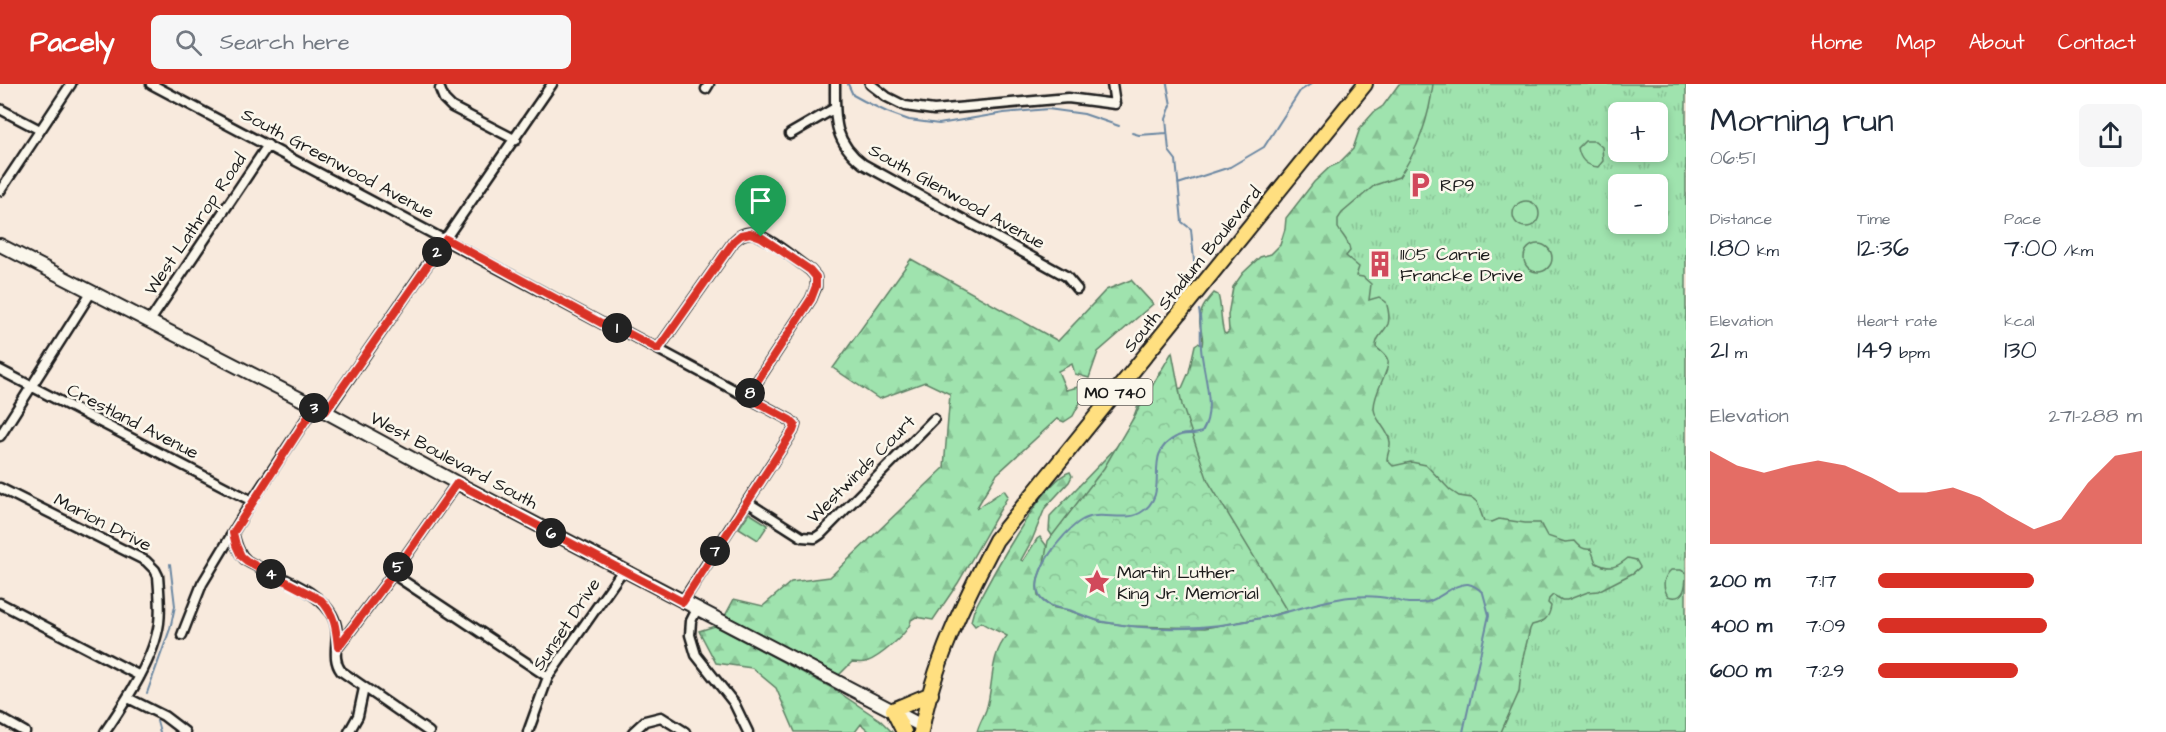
<!DOCTYPE html>
<html lang="en">
<head>
<meta charset="utf-8">
<style>
	:root { --surface:#fff; --page:#f6f6f7; --text:#1f2937; --muted:#747a83; --accent:#d93025 }
	body { margin:0; font-family:"Architects Daughter",sans-serif; background:var(--page); color:var(--text); height:100vh; display:flex; flex-direction:column; font-size:22px; white-space:nowrap }
	* { box-sizing:border-box; margin:0 }
	p { font-size:20px; color:var(--muted) }
	.icon { flex:none; width:33px; height:33px; fill:none; stroke:currentColor; stroke-width:2; stroke-linecap:round; stroke-linejoin:round }
	.map { position:relative; flex:1; overflow:hidden }
	.side { display:flex; flex-direction:column; background:var(--surface); width:480px }
	.side>* { flex:none }
	.fabs { position:absolute; left:1608px; top:18px; display:grid; gap:12px }
	.fabs a { display:grid; place-items:center; width:60px; height:60px; border-radius:9px; background:var(--surface); box-shadow:0 3px 9px #0003; font-size:30px }
	.pin { position:absolute; display:grid; place-items:center; width:51px; height:51px; color:#fff; margin:-62px -26px; border-radius:50% 50% 50% 0; rotate:-45deg; box-shadow:0 0 6px #0007 }
	.pin .icon { rotate:45deg }
	.km { position:absolute; width:30px; height:30px; margin:-15px; border-radius:50%; background:#222; color:#fff; font-size:16px; line-height:30px; text-align:center }
	.round { display:grid; place-items:center; flex:none; width:63px; height:63px; border-radius:9px; background:var(--page) }
	.overview { display:flex; align-items:center; justify-content:space-between; height:102px; padding:0 24px }
	h1 { font-size:33px; font-weight:600; line-height:45px }
	.metrics { display:grid; grid-template-columns:repeat(3,1fr); gap:9px; height:102px; padding:6px 24px }
	.metrics div { display:grid; align-content:center }
	.metrics b { font-size:26px; font-weight:600 }
	.metrics small { font-size:16px; font-weight:400 }
	.metrics p { font-size:16px }
	.chart { height:168px; padding:12px 24px }
	.chart p { display:flex; justify-content:space-between }
	.chart svg { width:100%; height:108px; margin-top:6px; fill:var(--accent); opacity:.7 }
	ul { padding:0 24px; list-style:none; font-size:20px }
	li { display:grid; grid-template-columns:96px 72px 1fr; align-items:center; height:45px }
	li i { height:15px; border-radius:8px; background:var(--accent) }
	header { display:flex; align-items:center; gap:36px; box-sizing:border-box; height:84px; padding:0 30px; background:var(--accent); color:#fff }
	header strong { font-size:28px }
	nav { display:flex; gap:33px; margin-inline-start:auto; font-size:21px }
	.search { width:420px; height:54px; background:var(--page); display:flex; align-items:center; gap:15px; box-sizing:border-box; padding:0 21px; border-radius:9px; color:var(--muted); font-size:22px }
	main { display:flex; flex:1; min-height:0 }
	.map>svg:first-child { display:block }
</style>
</head>
<body>
<header>
<strong>Pacely</strong>
<div class="search"><svg class="icon" aria-label="search" viewBox="0 0 24 24"><circle cx="10" cy="10" r="6"/><path d="M15 15l6 6"/></svg>Search here</div>
<nav><a>Home</a><a>Map</a><a>About</a><a>Contact</a></nav>
</header>
<main>
<div class="map">
<svg width="1686" height="648" viewBox="0 0 1686 648">
	<defs>
		<pattern id="grass-tufts" width="24" height="20" patternUnits="userSpaceOnUse" patternTransform="scale(1.5)"><rect width="24" height="20" fill="#9fe3ae"/><path d="M3 7l-1-3M5 7V3M7 7l1-3M15 17l-1-3M17 17v-4M19 17l1-3" fill="none" stroke="#88c295"/></pattern>
		<pattern id="forest-firs" width="22" height="20" patternUnits="userSpaceOnUse" patternTransform="scale(1.5)"><rect width="22" height="20" fill="#9fe3ae"/><path d="M5 1l3.5 6h-7zM16 11l3.5 6h-7z" fill="#88c295"/></pattern>
		<pattern id="park-crowns" width="20" height="18" patternUnits="userSpaceOnUse" patternTransform="scale(1.5)"><rect width="20" height="18" fill="#9fe3ae"/><path d="M2 6a3 3 0 1 1 6 0M12 15a3 3 0 1 1 6 0" fill="none" stroke="#88c295"/></pattern>
	</defs>
	<rect width="100%" height="100%" fill="#f8eadd"/>
	<filter id="ink" filterUnits="userSpaceOnUse"><feTurbulence type="fractalNoise" baseFrequency=".0167" numOctaves="2"/><feDisplacementMap in="SourceGraphic" scale="12" xChannelSelector="R" yChannelSelector="G"/><feConvolveMatrix kernelMatrix="1 2 1 2 8 2 1 2 1" color-interpolation-filters="sRGB"/></filter>
	<g filter="url(#ink)">
		<!-- grass -->
		<path fill="url(#grass-tufts)" stroke="#5e8065" stroke-width="1.5" fill-rule="evenodd" d="M1420,0H1686V648H1487L1423,417L1372,364L1331,158L1336,118ZM1618,28H1658V68H1618ZM1618,100H1658V140H1618Z"/>
		<!-- forest -->
		<path fill="url(#forest-firs)" stroke="#5e8065" stroke-width="1.5" d="M1399,0H1433C1429,35 1419,64 1399,93L1375,101L1342,129L1338,135V144C1343,153 1349,156 1350,167L1346,172L1359,183L1356,192L1363,193L1371,200L1369,216L1379,213L1386,218C1388,224 1390,233 1388,240C1384,249 1376,252 1376,263C1380,267 1387,271 1388,277C1391,284 1373,309 1374,325C1375,337 1389,346 1390,358C1391,363 1387,370 1387,376L1393,382L1411,378L1426,381L1450,406L1459,412L1472,414L1477,418L1484,437L1492,438L1499,435L1525,439H1540L1547,452L1565,458L1575,457C1580,463 1583,466 1591,465L1596,479C1610,486 1616,484 1628,474L1636,476L1640,483L1633,489L1598,507L1588,508L1567,516H1562L1553,511L1549,515L1548,519L1551,522C1549,535 1544,538 1532,541L1530,545L1522,578L1519,608L1501,648H977C979,640 983,634 986,626C994,602 989,572 1007,552C999,547 986,543 981,538L975,542L971,537L974,526C988,499 1043,395 1070,388L1072,392L1069,398L1045,424L1032,456L1021,476L1023,477L1037,455L1040,453L1046,461L1047,467L1055,456L1049,447L1050,432L1126,353L1137,324L1157,299L1159,288L1164,283L1177,305L1182,304L1189,288L1195,261L1198,259L1202,261C1204,253 1201,249 1200,241C1198,227 1206,218 1214,209L1218,211C1222,223 1220,236 1224,249L1226,250L1229,247L1228,231L1233,203L1243,189L1260,173L1271,170L1280,161L1285,145L1286,134L1314,98L1330,83L1339,79L1353,65L1360,44L1374,28L1383,22Z
			M911,175L1058,257L1106,206L1131,196L1153,220L1098,268L1089,294L1075,290L1072,280L1058,287L1066,306L1082,302L1085,309L1073,332L1064,338L1057,335L996,391L976,425L1004,406L1008,412L958,499L933,536L916,533L911,536C910,548 879,574 866,578C863,579 856,578 852,578L839,591L725,532L734,515L763,522L791,498L830,493L944,384L950,310L925,298L879,315L833,284Z
			M715,542L832,604L880,636L892,648H870L861,640L855,648H795L776,604L752,584L716,579L699,547Z"/>
		<!-- park -->
		<path fill="url(#park-crowns)" stroke="#5e8065" stroke-width="1.5" d="M1172,268L1182,321L1208,397L1287,527L1267,533L1205,544L1131,542L1101,538L1070,527L1051,523L1038,512L1037,503L1038,494L1044,479L1048,457L1104,384Z"/>
		<!-- garden -->
		<path fill="#9fe3ae" stroke="#5e8065" stroke-width="1.5" d="M1585,57H1595L1602,63L1603,77L1598,83C1586,82 1580,76 1578,64Z
			M1513 130a13 13 0 1 1 26 0a13 13 0 1 1-26 0Z
			M1524 174a14 14 0 1 1 28 0a14 14 0 1 1-28 0Z
			M749,429L768,441L758,456L739,444Z
			M1671,486H1681L1686,489C1686,501 1685,518 1668,512C1662,503 1663,493 1671,486Z"/>
		<g fill="none" stroke-linecap="round" stroke-linejoin="round">
			<!-- stream -->
			<path stroke="#6b87a2" stroke-width="2" d="M848,0L853,11L864,17L887,28L909,36L939,40L1004,29L1048,25L1084,30L1119,42
				M1167,0L1171,21L1166,35L1169,67L1176,76L1182,138L1191,145L1195,187
				M1132,49L1139,51L1167,49
				M1178,100L1230,83L1264,63L1300,7L1311,0
				M1199,226C1202,239 1200,251 1201,264C1203,291 1217,324 1202,348C1193,352 1184,348 1176,353C1139,371 1174,409 1140,429C1124,438 1098,426 1082,436C1063,447 1021,498 1044,518C1051,524 1061,524 1069,526C1081,530 1092,536 1104,538C1157,548 1214,545 1266,533C1295,527 1321,516 1350,513C1362,512 1379,512 1391,515C1398,516 1405,520 1413,519C1417,519 1422,519 1427,518C1440,515 1454,499 1468,500C1474,501 1479,505 1483,509L1489,531L1463,648
				M147,609L170,545L175,522L170,480
				M157,637L160,648"/>
			<!-- minor casing -->
			<g stroke="#1c1c1c" stroke-width="13">
				<path id="minor" d="M151,0L603,240L624,247L790,336L795,341L793,347L683,517
					M835,0C835,35 833,57 863,80L1066,192L1077,205
					M870,0L887,13L905,22L934,26L1068,14L1115,20L1112,0
					M440,5L444,15L452,23L516,56
					M706,5L709,0
					M0,25L40,46
					M790,50L835,24
					M0,107L71,0
					M150,237L268,61
					M658,265L734,157C739,152 744,148 752,149C766,151 797,177 810,186L816,193V203L811,215L747,313
					M0,286L252,417
					M326,328L552,0
					M0,352L92,207
					M0,404L146,477L155,486L158,492C159,507 161,524 159,539C154,576 125,618 105,648
					M747,418L802,453L815,454L821,450L934,335
					M233,449C236,460 238,469 247,477C274,493 329,507 336,542C339,557 331,574 341,587L429,648
					M393,490L548,593
					M0,519L140,592
					M697,525L691,537L690,551L696,571L734,619L748,648
					M182,551L202,500L252,417L315,322
					M338,563L393,490L457,399
					M128,614L164,632L185,648
					M0,634L25,648
					M349,648L358,632L364,604
					M528,648L548,593L623,486
					M633,648L645,637L661,633L685,648"/>
			</g>
			<!-- secondary casing -->
			<g stroke="#1c1c1c" stroke-width="16">
				<path id="secondary" d="M0,161L326,328L457,399L922,642"/>
			</g>
			<!-- primary casing -->
			<g stroke="#1c1c1c" stroke-width="18">
				<path id="primary" d="M904,648L893,626L931,610
					M921,648C933,580 964,517 996,456L1365,0"/>
			</g>
			<!-- minor -->
			<use href="#minor" stroke="#fbf7ec" stroke-width="8"/>
			<!-- secondary -->
			<use href="#secondary" stroke="#fbf7ec" stroke-width="12"/>
			<!-- primary -->
			<use href="#primary" stroke="#ffdf80" stroke-width="14"/>
		</g>
	</g>
	<g fill="none" stroke-linecap="round" stroke-linejoin="round" filter="url(#ink)">
		<!-- route casing -->
		<g stroke="#fff" stroke-width="12">
			<path id="route" d="M750,149L761,153L810,186L816,193V202L811,215L747,313L790,336L795,341L793,347L683,518L457,399L393,490L338,563C336,544 335,531 321,516L247,477L241,472L236,461L233,449L315,322L326,327L446,155L603,240L624,247L658,265L734,157L741,151Z"/>
		</g>
		<!-- route -->
		<use href="#route" stroke="#d93025" stroke-width="8"/>
	</g>
	<!-- icons -->
	<defs>
		<g id="parking-bare" transform="scale(2.07)"><path d="M-3.5-5.5H1a3.5 3.5 0 0 1 0 7H-1V5.5H-3.5ZM-1-3.4V-.6H.8a1.4 1.4 0 0 0 0-2.8Z" fill="#d1495b" stroke="#fbf7ec" stroke-width="2.5" paint-order="stroke"/></g>
		<g id="building-bare" transform="scale(2.07)"><path d="M-4-6H4V6H1V3H-1V6H-4ZM-2.5-4.3h1.7v1.8h-1.7ZM.8-4.3h1.7v1.8H.8ZM-2.5-1h1.7V.8h-1.7ZM.8-1h1.7V.8H.8Z" fill="#d1495b" stroke="#fbf7ec" stroke-width="2.5" paint-order="stroke"/></g>
		<g id="sight-bare" transform="scale(2.07)"><path d="M0-6L1.8-2.2L6-1.7L2.9 1.2L3.7 5.4L0 3.3L-3.7 5.4L-2.9 1.2L-6-1.7L-1.8-2.2Z" fill="#d1495b" stroke="#fbf7ec" stroke-width="2.5" paint-order="stroke"/></g>
	</defs>
	<g fill-rule="evenodd">
		<use href="#parking-bare" x="1420" y="101"/>
		<use href="#building-bare" x="1380" y="180"/>
		<use href="#sight-bare" x="1097" y="498"/>
	</g>
	<g text-anchor="middle" stroke-width="5" stroke-linejoin="round" paint-order="stroke">
		<!-- shield labels -->
		<rect fill="#fbf7ec" stroke="#5f5e5a" stroke-width="1.5" x="1077.5" y="295" width="75" height="26" rx="4.5"/>
		<g font-size="16" font-weight="bold" fill="#1c1c1c">
			<text x="1115" y="314">MO 740</text>
		</g>
		<!-- street labels -->
		<g font-size="18" fill="#1c1c1c" stroke="#fbf7ec">
			<text transform="translate(338 79) rotate(28)" y="6">South Greenwood Avenue</text>
			<text transform="translate(957 112) rotate(29)" y="6">South Glenwood Avenue</text>
			<text transform="translate(195 140) rotate(-56)" y="6">West Lathrop Road</text>
			<text transform="translate(1192 185) rotate(-51)" y="6">South Stadium Boulevard</text>
			<text transform="translate(133 337) rotate(27)" y="6">Crestland Avenue</text>
			<text transform="translate(454 376) rotate(28)" y="6">West Boulevard South</text>
			<text transform="translate(861 385) rotate(-45)" y="6">Westwinds Court</text>
			<text transform="translate(103 438) rotate(27)" y="6">Marion Drive</text>
			<text transform="translate(566 540) rotate(-56)" y="6">Sunset Drive</text>
		</g>
		<!-- poi labels -->
		<g font-size="18" fill="#1c1c1c" stroke="#fbf7ec" text-anchor="start">
			<text x="1440" y="107">RP9</text>
			<text x="1400" y="176">1105 Carrie<tspan x="1400" dy="21">Francke Drive</tspan></text>
			<text x="1117" y="494">Martin Luther<tspan x="1117" dy="21">King Jr. Memorial</tspan></text>
		</g>
	</g>
</svg>
<div class="fabs">
<a>+</a>
<a>−</a>
</div>
<div class="pin" style="left:761px;top:153px;background:#1e9e55"><svg class="icon" aria-label="arrive" viewBox="0 0 24 24"><path d="M6 21V4h12l-3 4 3 4H6"/></svg></div>
<b class="km" style="left:617px;top:244px">1</b>
<b class="km" style="left:437px;top:168px">2</b>
<b class="km" style="left:314px;top:324px">3</b>
<b class="km" style="left:271px;top:490px">4</b>
<b class="km" style="left:398px;top:483px">5</b>
<b class="km" style="left:551px;top:449px">6</b>
<b class="km" style="left:715px;top:467px">7</b>
<b class="km" style="left:750px;top:309px">8</b>
</div>
<section class="side">
<div class="overview"><div><h1>Morning run</h1><p>06:51</p></div><a class="round"><svg class="icon" aria-label="share" viewBox="0 0 24 24"><path d="M12 15V3M7 8l5-5 5 5M5 13v7h14v-7"/></svg></a></div>
<div class="metrics">
<div><p>Distance</p><b>1.80<small> km</small></b></div>
<div><p>Time</p><b>12:36</b></div>
<div><p>Pace</p><b>7:00<small> /km</small></b></div>
</div>
<div class="metrics">
<div><p>Elevation</p><b>21<small> m</small></b></div>
<div><p>Heart rate</p><b>149<small> bpm</small></b></div>
<div><p>kcal</p><b>130</b></div>
</div>
<div class="chart"><p><span>Elevation</span>271–288 m</p>
<svg viewBox="0 0 160 44" preserveAspectRatio="none"><path d="M0 44V6L10 12L20 15L30 12L40 10L50 12L60 17L70 23L80 23L90 21L100 25L110 32L120 38L130 34L140 19L150 8L160 6V44z"/></svg>
</div>
<ul>
<li><b>200 m</b>7:17<i style="width:59%"></i></li>
<li><b>400 m</b>7:09<i style="width:64%"></i></li>
<li><b>600 m</b>7:29<i style="width:53%"></i></li>
</ul>
</section>
</main>
</body>
</html>
